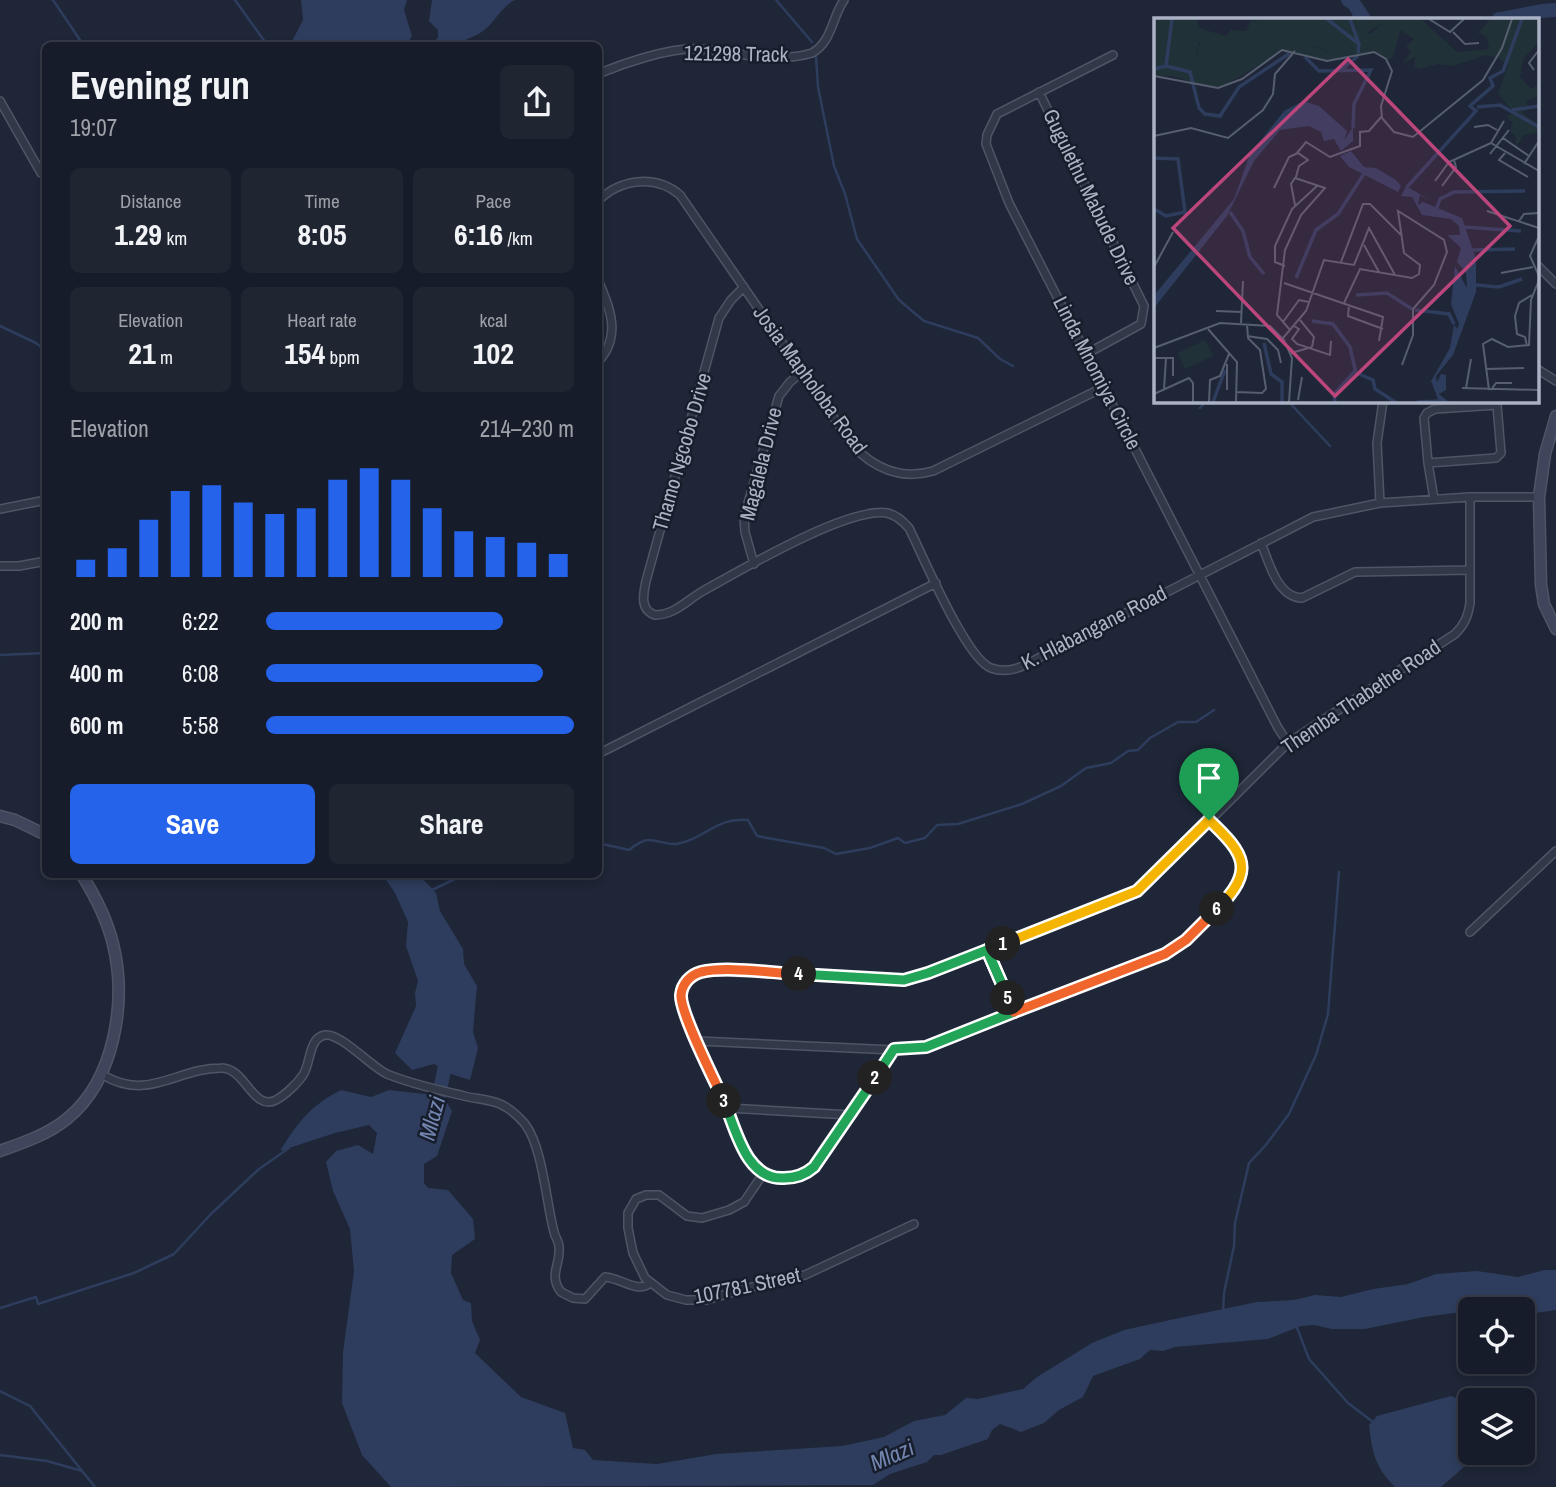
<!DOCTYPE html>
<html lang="en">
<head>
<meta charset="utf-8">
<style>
	:root { --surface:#161c29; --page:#1f2531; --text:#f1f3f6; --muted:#9ea1a8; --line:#353a46; --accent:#2563eb }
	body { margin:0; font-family:"Archivo Narrow",sans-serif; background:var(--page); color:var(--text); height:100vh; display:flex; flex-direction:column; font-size:26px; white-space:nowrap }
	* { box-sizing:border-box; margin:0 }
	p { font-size:23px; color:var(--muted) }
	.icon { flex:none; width:38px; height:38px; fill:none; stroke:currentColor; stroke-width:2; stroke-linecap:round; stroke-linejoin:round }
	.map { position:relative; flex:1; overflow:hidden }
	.panel { position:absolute; left:42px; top:42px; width:560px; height:836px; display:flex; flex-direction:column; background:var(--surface); border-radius:10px; box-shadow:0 4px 10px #0003,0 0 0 2px var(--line) }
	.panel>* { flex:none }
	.fabs { position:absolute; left:1458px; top:1297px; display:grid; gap:14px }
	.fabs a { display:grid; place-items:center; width:77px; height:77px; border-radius:10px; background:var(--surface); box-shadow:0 4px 10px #0003,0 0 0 2px var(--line); font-size:35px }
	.pin { position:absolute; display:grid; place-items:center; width:60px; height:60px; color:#fff; margin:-72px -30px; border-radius:50% 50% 50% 0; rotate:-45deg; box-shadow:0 0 7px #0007 }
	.pin .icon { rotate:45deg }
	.km { position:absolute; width:35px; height:35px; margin:-18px; border-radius:50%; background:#222; color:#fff; font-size:19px; line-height:35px; text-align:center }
	.round { display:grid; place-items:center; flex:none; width:74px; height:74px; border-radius:10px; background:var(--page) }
	.summary { display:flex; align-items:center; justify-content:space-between; height:119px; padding:0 28px }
	h1 { font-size:38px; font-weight:700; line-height:52px }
	.figures { display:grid; grid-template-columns:repeat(3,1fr); gap:10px; height:119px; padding:7px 28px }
	.figures div { display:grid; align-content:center; border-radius:10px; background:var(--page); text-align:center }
	.figures b { font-size:30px; font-weight:700 }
	.figures small { font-size:19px; font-weight:400 }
	.figures p { font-size:19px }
	.chart { height:196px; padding:14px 28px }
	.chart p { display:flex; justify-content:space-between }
	.chart svg { width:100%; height:126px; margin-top:7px; stroke:var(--accent); stroke-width:6 }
	.button { display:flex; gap:14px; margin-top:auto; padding:14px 28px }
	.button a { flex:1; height:80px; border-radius:10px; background:var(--accent); color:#fff; font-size:28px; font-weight:700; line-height:80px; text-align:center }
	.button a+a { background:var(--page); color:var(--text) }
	ul { padding:0 28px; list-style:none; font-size:23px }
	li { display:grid; grid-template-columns:112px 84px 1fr; align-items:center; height:52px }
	li i { height:18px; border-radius:9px; background:var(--accent) }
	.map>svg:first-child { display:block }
</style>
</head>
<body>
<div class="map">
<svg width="1556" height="1487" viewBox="0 0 1556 1487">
	<rect width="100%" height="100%" fill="#1e2637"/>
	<!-- water -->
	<path fill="#2e3d5d" d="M301,0H407L404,10L412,36L407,44L399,45H290L303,20Z
		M432,0H515C502,6 495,22 483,31C475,37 466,38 459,45L431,46L438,37V30L429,21Z
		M383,875H419L436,893L440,911L463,949L464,964L477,986L473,1032L478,1048L470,1080L451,1074L434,1064L412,1070L395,1053L416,1006L415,993L418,981L406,946L408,922L395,893Z
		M341,1090L371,1097L389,1090L443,1096L452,1111L437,1156L424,1164V1183L428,1188L448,1190L473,1219L475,1239L452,1255L451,1273L463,1300L471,1303L472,1321L480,1340L475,1353L521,1397L565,1413L573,1448L585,1450L593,1460L657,1464L716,1454L842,1446L884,1437L914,1421L945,1415L966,1398L978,1399L1023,1389L1037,1377L1092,1343L1124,1330L1170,1320L1257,1302L1294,1300L1315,1295L1341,1297L1373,1289L1408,1284L1436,1274L1477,1271L1518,1277L1544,1270H1556V1310L1523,1315L1522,1309H1470V1311L1424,1317L1365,1329H1332L1314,1325L1301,1326L1268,1339L1175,1347L1163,1351L1150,1350L1140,1359L1093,1376L1083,1397L1059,1410L1044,1423L1021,1432L1000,1424L992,1430L988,1439L941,1455H934L927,1462L890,1474L873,1485L391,1487L362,1455L342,1403L343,1352L354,1271L350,1229L333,1191L326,1162L336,1151L358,1145L373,1154L377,1133L369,1125L335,1133L280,1151C298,1122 310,1106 341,1090Z
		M1451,1396L1470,1404V1452L1477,1453L1472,1460L1441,1487H1395C1375,1467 1372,1452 1369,1425L1377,1416Z"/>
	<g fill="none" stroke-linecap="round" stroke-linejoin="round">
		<!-- stream -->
		<path stroke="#2e3d5d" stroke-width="2.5" d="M53,0L84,46
			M235,0L268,46
			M776,0L812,42
			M1351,19L1358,10
			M816,57L818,87L834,166L845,194L857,239L899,300L912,311L924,321L978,338L1000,359L1013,366
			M0,326L36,343L46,351
			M1288,401L1330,446
			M1200,408L1206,401
			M0,655L46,653
			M598,843L629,850C634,846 642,840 648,840C658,840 667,845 676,844C706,839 715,817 748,820L757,836L824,848L836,854L870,848L898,838L905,843L925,838L937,825L958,824L1022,804L1061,786L1086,768L1111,763L1128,751L1138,750L1150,738L1178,722H1196L1214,710
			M432,890L457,878L488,879L510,875
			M0,1308L36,1297L38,1304L134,1273L174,1254L211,1214L259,1169L289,1148
			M1223,1312L1224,1293L1234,1246L1235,1223L1249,1163L1265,1146L1289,1114L1316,1055L1328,1014L1339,872
			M1296,1325L1309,1359L1348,1403L1373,1422
			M0,1391L30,1406L95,1487
			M0,1455L47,1461L82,1471"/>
		<!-- river -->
		<path stroke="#2e3d5d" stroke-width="14" d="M1348,0L1354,4L1364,19
			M1499,19C1519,17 1536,10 1556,10
			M437,1104L448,1052"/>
		<!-- street casing -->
		<g stroke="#4f5566" stroke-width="10">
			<path id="street" d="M1113,55L997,114L987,135L986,144L1009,203L1278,728L1288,743
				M598,74C624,63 671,47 699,49C735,52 776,64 812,53C832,42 832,17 844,0
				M1039,92L1144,306L1141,324L1088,353
				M0,101L41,173
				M598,201C620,179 655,174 680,195L852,444C873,469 902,480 933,471L1104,387
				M1538,266L1556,284
				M598,280C610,308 622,336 598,362
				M744,287L731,300L719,318L646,581C643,595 640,610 655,615C675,615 687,600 703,591C741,570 847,507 887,513C896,515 903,521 909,528C923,556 966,659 991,668C1012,676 1030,662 1048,653L1313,517L1380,503L1470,497H1539
				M1537,369L1556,381
				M1428,463L1424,418L1427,413L1435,409L1497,405
				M1434,499L1428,463L1496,458L1501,453L1497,405L1494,401
				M1380,503L1377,443L1383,401
				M0,509L46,500
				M1261,543C1269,562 1277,597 1302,598L1355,572L1470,570
				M754,564L745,532L744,517L779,396L790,382L802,372
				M0,566H19L46,561
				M598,754L936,583
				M1470,932L1556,851
				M987,950L1014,1012
				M698,1041L894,1050L926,1047L1165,954C1183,945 1196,930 1210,916C1252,874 1252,861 1209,820
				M894,1050L814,1167C801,1178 778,1184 762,1174C753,1168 748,1156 743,1146L683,1011C679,990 686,975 708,971L904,980L928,973L1134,893L1148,882L1288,743L1455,634C1465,624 1468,616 1470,603V497
				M103,1075C148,1102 177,1068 221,1068C245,1067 253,1112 276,1100C285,1095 297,1084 303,1075C311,1064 308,1038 325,1035C341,1033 370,1066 387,1074C411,1084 439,1090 464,1096C476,1099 489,1099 500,1104C510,1108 518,1116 525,1124C543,1148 546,1202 554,1232C555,1237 559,1241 559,1247C561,1264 548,1275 561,1292L573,1298L585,1299L605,1277C621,1278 638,1294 650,1283
				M727,1108L850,1115
				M763,1174L744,1202L729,1210L702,1218L687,1216L659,1195H646L636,1199L628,1213V1228L633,1253L645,1278L667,1295L686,1300H706L777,1280L805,1275L914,1224"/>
		</g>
		<!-- secondary casing -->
		<g stroke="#4f5566" stroke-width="13">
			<path id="secondary" d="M1556,416L1545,454L1539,497L1541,585L1544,604L1556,629
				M0,816L15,820L46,835
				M0,1151C23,1143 49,1134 68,1118C115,1079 127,1001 113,944C107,919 95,896 82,875"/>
		</g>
		<!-- street -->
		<use href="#street" stroke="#313847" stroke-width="7"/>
		<!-- secondary -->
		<use href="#secondary" stroke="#3f465b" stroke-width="10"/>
	</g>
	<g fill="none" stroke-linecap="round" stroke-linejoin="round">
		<!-- split-1 casing -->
		<g stroke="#fff" stroke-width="14">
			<path id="split-1" d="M1003,944L1137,891L1209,820"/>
		</g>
		<!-- split-2 casing -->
		<g stroke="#fff" stroke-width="14">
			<path id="split-2" d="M875,1078L894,1049L926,1047L1014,1012L987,950L1003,944"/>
		</g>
		<!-- split-3 casing -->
		<g stroke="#fff" stroke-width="14">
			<path id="split-3" d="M724,1101C736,1130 746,1180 784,1178C796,1178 806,1174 814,1167L875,1078"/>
		</g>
		<!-- split-4 casing -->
		<g stroke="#fff" stroke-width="14">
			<path id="split-4" d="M724,1101C715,1081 680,1013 681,995C682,984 690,975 701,972C726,966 772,973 799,974"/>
		</g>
		<!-- split-5 casing -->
		<g stroke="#fff" stroke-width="14">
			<path id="split-5" d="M799,974L904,980L928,973L987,950L1008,998"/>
		</g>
		<!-- split-6 casing -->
		<g stroke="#fff" stroke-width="14">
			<path id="split-6" d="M1008,998L1014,1012L1165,954L1186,940L1217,909"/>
		</g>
		<!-- split-7 casing -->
		<g stroke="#fff" stroke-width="14">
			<path id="split-7" d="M1209,820C1245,854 1256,870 1217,909"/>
		</g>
		<!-- split-1 -->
		<use href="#split-1" stroke="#f5b400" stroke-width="9"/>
		<!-- split-2 -->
		<use href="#split-2" stroke="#22a559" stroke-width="9"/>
		<!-- split-3 -->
		<use href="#split-3" stroke="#22a559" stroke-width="9"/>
		<!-- split-4 -->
		<use href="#split-4" stroke="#f0652b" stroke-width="9"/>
		<!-- split-5 -->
		<use href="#split-5" stroke="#22a559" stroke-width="9"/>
		<!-- split-6 -->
		<use href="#split-6" stroke="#f0652b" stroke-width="9"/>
		<!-- split-7 -->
		<use href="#split-7" stroke="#f5b400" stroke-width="9"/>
	</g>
	<g text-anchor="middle" stroke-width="5" stroke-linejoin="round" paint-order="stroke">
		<!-- street labels -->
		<g font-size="21" fill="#abb2c5" stroke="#171d2b">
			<text transform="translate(736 54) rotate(1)" y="7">121298 Track</text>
			<text transform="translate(1091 197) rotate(64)" y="7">Gugulethu Mabude Drive</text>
			<text transform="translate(1097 373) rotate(63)" y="7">Linda Mnomiya Circle</text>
			<text transform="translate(810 380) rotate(54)" y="7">Josia Mapholoba Road</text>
			<text transform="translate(682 452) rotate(-74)" y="7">Thamo Ngcobo Drive</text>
			<text transform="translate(761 464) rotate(-76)" y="7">Magalela Drive</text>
			<text transform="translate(1094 628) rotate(-27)" y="7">K. Hlabangane Road</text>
			<text transform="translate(1361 697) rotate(-34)" y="7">Themba Thabethe Road</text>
			<text transform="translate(747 1286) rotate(-12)" y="7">107781 Street</text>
		</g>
		<!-- water labels -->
		<g font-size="23" font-style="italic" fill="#7185af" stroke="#171d2b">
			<text transform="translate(432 1118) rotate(-75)" y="8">Mlazi</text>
			<text transform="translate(892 1455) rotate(-23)" y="8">Mlazi</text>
		</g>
	</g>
	<!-- overview -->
	<g transform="translate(1154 18)">
		<rect width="385" height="385" fill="#1e2637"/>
		<path d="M199,1H226L229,5L212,15L204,12ZM149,9L154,14L180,13L198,28L200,35L188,39L152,25L145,15ZM47,23L77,30L83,41L64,44L48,40L42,35Z" fill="#203238"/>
		<path d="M0,1H43L45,10L72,18L77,12L92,13L97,3L120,1H199L204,12L217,16L228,5L226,1H267L303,34L335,31L333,19L324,15L336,1H385V24L369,41L366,59L377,71L385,67V78L372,83L375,91L367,94L385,107V114L370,117L362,129V119L356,112L359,105L353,99L359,94L344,75L354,47L344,40L332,37L299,48L284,46L265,51L260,49L261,39L248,46L257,34L252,28L260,21L246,12L239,40L233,42L222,35L176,43L130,32L68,69L49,68L18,58H0ZM149,9L154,14H180L198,28L200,35L188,39L158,28L146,18ZM45,24L77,30L83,41L64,44L48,40L42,35Z" fill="#203238" fill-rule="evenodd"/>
		<path d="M51,322L59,338L31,351L24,335Z" fill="#203238"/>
		<path d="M149,83L165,88L193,113L190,122L199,109V123L187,133L180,121L170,123L167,114L155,108L126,112L100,143L73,198L0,290L2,275L80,181L96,136L130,93ZM197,133L210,149L222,150L242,162L247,168L244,174L195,149L186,138ZM252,168L278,183L266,177L264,187L269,184L308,200L322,241V274L299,337L282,358L283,364L287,356L292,357V372L285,376L295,384H285L277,363L296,330L300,306L303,311L305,306L297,286L301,248L313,270L312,255L303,244L307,230L293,217H306L305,208L297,201L268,197L258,179L247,178Z" fill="#2e3d5d"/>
		<path fill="none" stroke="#2e3d5d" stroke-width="3.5" d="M173,1L205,26L204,35M196,1L205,26M151,39L165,53L217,52L200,86L199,110M12,48L18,1M0,51L12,48L36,54L45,90L51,96L66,98L85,69L136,35M187,52L204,38M323,89L346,87L385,109M358,92L385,88M0,140L24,141L31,194L12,198L0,191M253,169L322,93L316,88L339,68L336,60L349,53L368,1M282,192L286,181L300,174L371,173M76,194L89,213L96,239L110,256M309,209L367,213M318,232L361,231M142,260L162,212L184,196L211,154M322,267L345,269L368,261M202,277L233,275L258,291M261,292L295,296L300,306M158,303L179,306L196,329L202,355M110,325L117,356L128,364V384M59,384L71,352M181,384L180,376L200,354L219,362L221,371L241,384M263,384L288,383"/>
		<path fill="none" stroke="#565e70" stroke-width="2" d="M275,1L296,14L310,1M299,14L311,26L325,25M380,52L375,45L385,32M0,58L64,70L88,61L128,32L173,43L220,34L232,41L238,53L227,88L228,100L240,114L259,119L329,62L348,30L358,1M320,109L334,107L343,112M0,118L37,110L74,120L109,92L119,76L121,56L141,33M349,120L375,138M337,125L385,153M337,125L350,103M143,135L152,124L176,139L206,128V114L215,113L228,98M351,135L345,142L374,159M336,136L355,112M370,146L385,123M281,163L295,144L337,125M288,168L302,149L300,142M120,170L135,139L144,135L154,142L145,148L142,159M333,193L385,210M365,203L370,196L385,195M385,218L376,238L385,258M210,227L225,254M187,244L209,186H216L247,217M131,248L121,244V228L138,191L163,168M0,249L19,214M347,255L379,249M130,265L229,299L225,323M190,285L206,251L258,260L265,256L266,247L250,235L244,193L290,222L293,234L280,267L259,291V317L248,347M195,287L194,298L229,311M62,293L88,294M146,302L160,319L158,329M129,304L145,282L155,284M87,305L89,263M140,308L145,311L138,321L143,326L176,337L177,323M54,311L83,344L82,384M136,312L123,297L131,232L147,197L171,170L141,160L137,166L141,187M93,318L113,321L124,332L127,345M129,320L152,293L170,242L200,247L215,210L241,257M373,328L371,319L363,316L361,298L365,285L378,277M0,330L66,305L116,308L130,322L138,340L135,384M137,335L158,329M1,340H12L10,371M12,340H19V358M332,351L370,350M308,370L385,372M312,370L317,341M73,372V346M335,372L329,326L338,321L354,329L375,327L377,282L385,262M337,372L342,365H358M82,374L108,375L112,371L106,332L94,320L93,306M0,376L35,360L39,365V384M144,382L148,359M55,384L56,362L66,358L75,336"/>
		<path fill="#bb467b" fill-opacity="0.15" stroke="#bb467b" stroke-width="3.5" d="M194,41L356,208L181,378L19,210Z"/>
		<rect width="385" height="385" fill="none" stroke="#abb2c5" stroke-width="3.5"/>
	</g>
</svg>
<div class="fabs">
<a><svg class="icon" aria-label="locate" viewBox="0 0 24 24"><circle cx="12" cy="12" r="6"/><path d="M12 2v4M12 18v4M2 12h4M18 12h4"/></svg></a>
<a><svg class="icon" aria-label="layers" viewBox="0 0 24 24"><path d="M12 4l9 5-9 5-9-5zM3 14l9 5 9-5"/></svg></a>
</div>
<div class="pin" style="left:1209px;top:820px;background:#1e9e55"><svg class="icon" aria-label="arrive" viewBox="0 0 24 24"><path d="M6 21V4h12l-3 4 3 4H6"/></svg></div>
<b class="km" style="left:1003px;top:944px">1</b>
<b class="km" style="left:875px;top:1078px">2</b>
<b class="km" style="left:724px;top:1101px">3</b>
<b class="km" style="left:799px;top:974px">4</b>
<b class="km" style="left:1008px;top:998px">5</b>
<b class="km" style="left:1217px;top:909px">6</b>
<section class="panel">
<div class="summary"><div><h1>Evening run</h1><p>19:07</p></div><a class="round"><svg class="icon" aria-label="share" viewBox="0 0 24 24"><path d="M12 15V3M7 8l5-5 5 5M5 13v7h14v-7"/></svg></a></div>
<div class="figures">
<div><p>Distance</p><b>1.29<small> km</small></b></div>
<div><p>Time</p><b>8:05</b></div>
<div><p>Pace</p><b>6:16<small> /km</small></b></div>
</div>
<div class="figures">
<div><p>Elevation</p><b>21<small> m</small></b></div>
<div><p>Heart rate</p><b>154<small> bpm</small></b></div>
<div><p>kcal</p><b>102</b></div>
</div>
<div class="chart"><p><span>Elevation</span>214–230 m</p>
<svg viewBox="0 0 160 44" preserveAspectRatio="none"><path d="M5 44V38M15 44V34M25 44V24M35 44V14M45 44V12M55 44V18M65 44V22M75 44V20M85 44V10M95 44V6M105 44V10M115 44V20M125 44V28M135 44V30M145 44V32M155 44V36"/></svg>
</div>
<ul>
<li><b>200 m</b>6:22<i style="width:77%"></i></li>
<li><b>400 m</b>6:08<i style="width:90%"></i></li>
<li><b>600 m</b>5:58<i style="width:100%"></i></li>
</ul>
<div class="button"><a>Save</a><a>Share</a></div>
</section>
</div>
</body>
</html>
